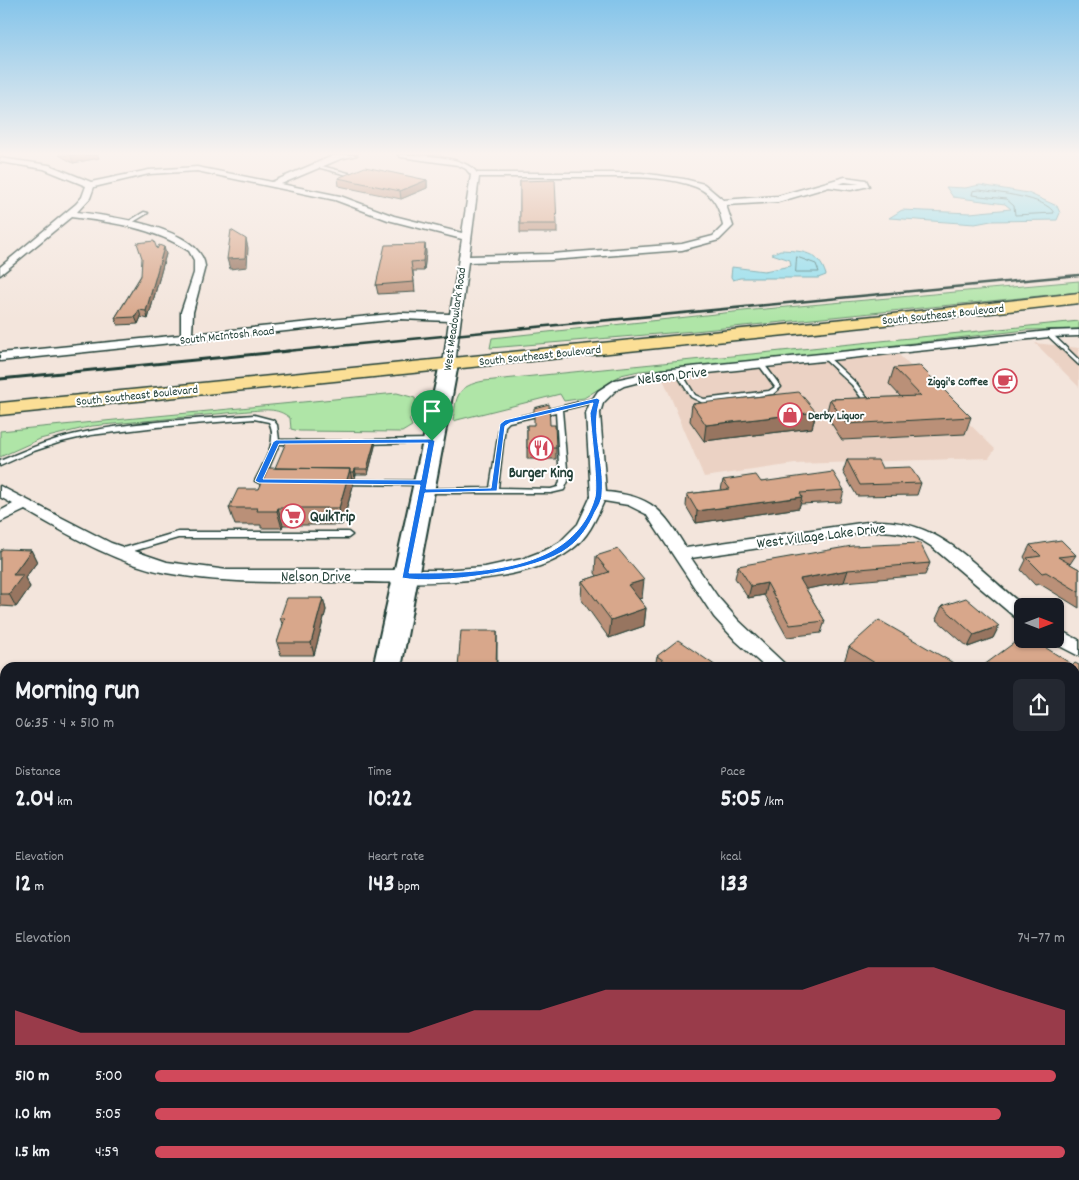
<!DOCTYPE html>
<html lang="en">
<head>
<meta charset="utf-8">
<style>
	:root { --surface:#171b24; --page:#242831; --text:#f1f3f6; --muted:#9ea1a6; --accent:#d1495b }
	body { margin:0; font-family:Dekko,sans-serif; background:var(--page); color:var(--text); height:100vh; display:flex; flex-direction:column; font-size:19px; white-space:nowrap }
	* { box-sizing:border-box; margin:0 }
	p { font-size:16px; color:var(--muted) }
	.icon { flex:none; width:28px; height:28px; fill:none; stroke:currentColor; stroke-width:2; stroke-linecap:round; stroke-linejoin:round }
	.map { position:relative; flex:1; overflow:hidden }
	.drawer { position:absolute; left:0px; top:662px; width:1080px; height:518px; display:flex; flex-direction:column; background:var(--surface); border-radius:15px 15px 0 0; box-shadow:0 1px 4px #0004 }
	.drawer>* { flex:none }
	.needle { width:32px; rotate:90deg }
	.controls { position:absolute; left:1014px; top:598px; display:grid; gap:10px }
	.controls a { display:grid; place-items:center; width:50px; height:50px; border-radius:8px; background:var(--surface); box-shadow:0 1px 4px #0004; font-size:25px }
	.pin { position:absolute; display:grid; place-items:center; width:42px; height:42px; color:#fff; margin:-51px -21px; border-radius:50% 50% 50% 0; rotate:-45deg; box-shadow:0 0 5px #0007 }
	.pin .icon { rotate:45deg }
	.round { display:grid; place-items:center; flex:none; width:52px; height:52px; border-radius:8px; background:var(--page) }
	.headline { display:flex; align-items:center; justify-content:space-between; height:85px; padding:0 15px }
	h1 { font-size:28px; font-weight:700; line-height:38px }
	.stats { display:grid; grid-template-columns:repeat(3,1fr); gap:8px; height:85px; padding:5px 15px }
	.stats div { display:grid; align-content:center }
	.stats b { font-size:25px; font-weight:700 }
	.stats small { font-size:14px; font-weight:400 }
	.stats p { font-size:14px }
	.chart { height:140px; padding:10px 15px }
	.chart p { display:flex; justify-content:space-between }
	.chart svg { width:100%; height:90px; margin-top:5px; fill:var(--accent); opacity:.7 }
	ul { padding:0 15px; list-style:none; font-size:16px }
	li { display:grid; grid-template-columns:80px 60px 1fr; align-items:center; height:38px }
	li i { height:12px; border-radius:6px; background:var(--accent) }
	.map>svg:first-child { display:block }
</style>
</head>
<body>
<div class="map">
<svg width="1079" height="1180" viewBox="0 0 1079 1180">
	<rect width="100%" height="100%" fill="#f3e5dc"/>
	<filter id="ink" filterUnits="userSpaceOnUse"><feTurbulence type="fractalNoise" baseFrequency=".02" numOctaves="2"/><feDisplacementMap in="SourceGraphic" scale="10" xChannelSelector="R" yChannelSelector="G"/><feConvolveMatrix kernelMatrix="1 2 1 2 8 2 1 2 1" color-interpolation-filters="sRGB"/></filter>
	<g filter="url(#ink)">
		<!-- built -->
		<path fill="#ebd2c4" d="M1035,343L1079,348V387Z
			M895,351L995,449L989,458L795,464L704,477L661,374Z"/>
		<!-- green -->
		<path fill="#afe5a7" stroke="#67916e" d="M1079,281V292L694,331L490,348L492,338L743,311Z
			M1079,321V329L1026,330L766,360L639,371L621,375L584,398L564,401L560,394L453,421C456,396 457,386 484,381Z
			M397,393L415,398L418,413L409,419L412,426L402,432L299,431L291,429L290,418C277,407 264,410 248,411L92,426L40,439L0,457V431Z"/>
		<!-- water -->
		<path fill="#8edded" stroke="#629da3" d="M980,185L1028,193L1057,206L1060,213L1057,220L991,221L975,224L889,218L902,210L970,213L1011,209L1005,204L953,197L946,187L965,188Z
			M780,250C802,251 819,251 826,275L818,278H740L733,280L731,277L732,267L764,271L791,266L790,260L772,254Z"/>
		<g fill="none" stroke-linecap="round" stroke-linejoin="round">
			<!-- shore -->
			<path stroke="#4b7d7e" stroke-width="1" d="M980,190C997,193 1046,197 1054,213L1015,215L1014,206L1006,199L972,195L973,191Z
				M797,257L816,264L819,272H796Z"/>
			<!-- service casing -->
			<g stroke="#1f3d34" stroke-width="3">
				<path id="service" d="M318,165L356,175L357,176L355,177L317,167Z
					M144,212L148,213L130,224L126,223Z
					M1047,333H1051L1079,360V365L1047,335Z
					M824,357H828L856,383L874,407L873,408H869L852,385L824,359Z
					M762,363L764,364L781,387L773,394L703,403L691,397L676,373L681,372L695,395L704,399L769,391L775,387L759,365Z
					M597,398L600,400L599,401L562,410L568,481L564,490L551,493H423L419,491L423,489L490,488L500,424L505,420ZM556,412L560,481L558,487L551,489L498,488L505,426L509,422Z
					M254,415L273,420L277,425L279,440H297L301,442L297,444H279L264,479H276L277,481L276,483H259L255,481C263,464 279,441 269,422L254,419L157,427L91,435L61,442L31,452L0,466V461C19,453 37,445 57,439C121,421 188,420 254,415Z
					M432,439L434,440V442L365,444L361,442L365,440Z
					M338,480L424,481L428,483L424,485L341,484H338L337,482Z
					M178,532H348L352,535L348,538H178L120,555L116,552L117,550Z"/>
			</g>
			<!-- minor casing -->
			<g stroke="#1f3d34" stroke-width="3">
				<path id="minor" d="M335,155H357L340,159L281,184L340,196L394,216L462,233L471,175L466,169L458,165L401,157L398,155C419,155 464,155 477,173H641L684,179L704,184L723,200L778,196L845,177L866,180L869,186L851,190L829,187L778,202L726,205L733,226L719,240L682,250L551,260L468,262L455,364L449,368L443,364L449,321L400,319L0,361V353L181,335V312L194,273V260L189,251C155,228 112,222 71,217L0,275V267L76,204L82,197L86,186L44,169L0,162V158L49,165L91,182L149,170L197,167L272,182ZM197,171L335,200L388,220L462,239L450,314L400,313L192,334L193,312L205,266C200,227 109,216 77,212L90,198L94,187L149,174ZM479,177C517,177 555,177 594,177C627,177 665,175 696,187C714,194 720,209 723,226L713,236L682,244L551,254L469,256ZM845,182L860,184H838Z
					M1079,330V336L1049,337L651,379L624,386L615,391L603,403L600,413L606,492C652,496 663,510 686,548L875,521C943,520 975,568 1024,606L1022,620L1016,618L931,546C914,534 896,531 875,531L691,558L717,596L738,620L789,668H766L736,641L714,617L646,514L628,505L604,501C596,519 588,538 571,550C519,589 405,582 342,582C283,582 224,584 166,573C115,563 69,535 25,510L0,522V511L13,504L0,497V486L111,543L167,562L227,570H440L485,567L522,559L548,549L560,542L578,524L591,496L586,413L590,403L598,391L615,380L661,370L1049,331Z
					M1055,628L1079,640V656L1048,640L1055,639Z
					M1075,856L1079,858V881L1075,879Z
					M807,1175H840L843,1180H809Z"/>
			</g>
			<!-- secondary casing -->
			<g stroke="#1f3d34" stroke-width="4">
				<path id="secondary" d="M449,359L455,360L458,364L401,668H373L440,364L443,360Z
					M273,1175H317L316,1180H272Z"/>
			</g>
			<!-- primary casing -->
			<g stroke="#1f3d34" stroke-width="3">
				<path id="primary" d="M1079,293V303L884,325L0,415V403L884,315Z"/>
			</g>
			<!-- service -->
			<use href="#service" fill="#fff" fill-rule="evenodd"/>
			<!-- minor -->
			<use href="#minor" fill="#fff" fill-rule="evenodd"/>
			<!-- secondary -->
			<use href="#secondary" fill="#fff" fill-rule="evenodd"/>
			<!-- primary -->
			<use href="#primary" fill="#fbdf96" fill-rule="evenodd"/>
			<!-- rail-far1 -->
			<path stroke="#1f3d34" stroke-width="2.5" d="M276,352L1079,275"/>
			<!-- rail -->
			<path stroke="#1f3d34" stroke-width="3" d="M0,379L289,351"/>
		</g>
		<!-- wall -->
		<path fill="#ba9078" stroke="#1f3d34" d="M59,155H98L99,158L73,163Z
			M338,178L427,180V188L401,199L339,186Z
			M520,181L557,224V233H520Z
			M425,244L426,253L424,271H413L415,292L378,294L376,285Z
			M157,249L166,254L148,319L141,317L138,324L118,325L115,318Z
			M894,368L971,417L965,434L842,440L826,415L830,399L901,397L889,384Z
			M692,404L816,412L812,428L704,441L690,421Z
			M527,425L556,448V459H527Z
			M375,440V446L368,474H356L355,478H351L353,486L342,525H283L282,528H261V525H235L229,508L259,489L275,468Z
			M847,460L882,468L921,483L917,495L857,496L843,472Z
			M723,480L761,482L844,490L841,502L800,504L799,508L696,523L686,506L687,494L721,490Z
			M1030,545L1076,555L1070,564L1079,569V608L1040,584L1035,585L1021,570L1026,560L1024,557Z
			M31,550L37,562L25,578L30,587L16,607L0,606V552Z
			M596,556L642,598L639,599L646,608L644,626L609,638L581,599L582,581L597,576L595,573Z
			M930,563L925,575L844,582L806,589L825,621L821,633L787,637L764,595L748,598L735,578L738,566Z
			M323,598L326,610L314,655H281L277,643L283,626L280,618Z
			M942,606L999,626L993,638L968,647L936,619Z
			M849,647L962,668H852L844,662Z
			M657,656L719,668H655Z
			M1073,665H1079V713L1075,710V668Z
			M1079,784V810L1075,807V790Z"/>
		<!-- shaded-wall -->
		<path fill="#977561" stroke="#1f3d34" d="M71,155H98L99,158L73,163Z
			M427,180V188L401,199L400,191Z
			M246,239L248,248L247,267L230,269L227,259Z
			M425,244L426,253L424,271L423,261Z
			M164,247L166,254L148,319L146,311Z
			M139,310L141,317L138,324L135,317Z
			M816,412L812,428L704,441L706,425Z
			M375,440V446L368,474L367,469Z
			M350,469L353,486L342,525L339,508Z
			M355,469L356,474L355,478L354,472Z
			M802,497L799,508L696,523L697,511Z
			M278,508L283,525L282,528L277,511Z
			M31,550L37,562L25,578L30,587L16,607L9,594L13,575Z
			M848,570L844,582L796,591L800,579Z
			M644,580L642,598L626,603L628,585Z
			M767,583L764,595L748,598L751,586Z
			M323,598L326,610L314,655L311,643Z
			M646,608L644,626L609,638L611,620Z
			M999,626L993,638L968,647L974,635Z
			M497,631V668H496Z
			M170,1175H185L184,1180H169Z
			M475,1175H478V1180H475Z"/>
		<!-- building -->
		<path fill="#d8a78b" stroke="#1f3d34" d="M365,167L427,180L400,191L338,178Z
			M555,180L557,224H520V181Z
			M231,230L246,239L245,258L227,259Z
			M154,241L157,249L159,245L164,247L146,311L139,310L135,317L115,318L141,276L142,258L137,243Z
			M425,244L423,261L411,262L414,282L376,285L385,245Z
			M920,366L971,417L846,424L830,399L921,396L894,368Z
			M799,392L816,412L706,425L692,404Z
			M549,404L550,425H555L556,448H527V425H534V408Z
			M287,440H375L367,469H355L354,472H350V469L275,468Z
			M847,460H878L882,468L910,467L921,483L860,485Z
			M268,468L350,469L339,508H278L277,511H257L258,508H229L238,489H259Z
			M833,472L844,490L800,493L802,497L697,511L687,494L730,489L723,480L756,475L761,482Z
			M1061,540L1076,555L1058,557L1079,569V592L1046,572L1042,573L1027,558L1041,556L1030,545Z
			M920,543L930,563L848,570L800,579L825,621L790,625L767,583L751,586L738,566L852,546Z
			M2,549L31,550L13,575H23L9,594H0V552Z
			M618,549L644,580L628,585L646,608L611,620L582,581L609,572L596,556Z
			M287,598H323L311,643H277L285,618H280Z
			M966,598L999,626L974,635L942,606Z
			M879,620L962,668H883L849,647Z
			M461,631H497L496,668H458Z
			M1022,637V639H1032L1073,665L1075,663L1079,665V692L1075,690V668H980Z
			M678,640L719,668H674L657,656Z
			M108,1175H170L169,1180H107Z
			M401,1175H475V1180H401Z"/>
	</g>
	<!-- sky -->
	<linearGradient id="sky" x2="0" y2="1"><stop stop-color="#84c4ea"/><stop offset="0.48" stop-color="#faf3ef"/><stop offset="1" stop-color="#faf3ef" stop-opacity="0"/></linearGradient>
	<rect width="1079" height="320" fill="url(#sky)"/>
	<!-- route -->
	<path fill="#1a73e8" stroke="#fff" fill-rule="evenodd" d="M597,398L600,400C590,430 605,463 602,494C602,500 598,507 595,512C589,526 580,539 568,548C539,571 438,585 402,578L420,485L259,483L255,481L273,442L276,440L432,439L435,441L426,489L491,488L500,424L505,420ZM593,403L590,413C591,430 598,484 595,497C574,574 473,573 409,573L425,493L497,491L505,426L510,423ZM428,443L421,480L263,479L279,444Z"/>
	<!-- icons -->
	<defs>
		<g id="cafe-ring" transform="scale(1.25)"><circle r="9.5" fill="#fff" stroke="#d1495b" stroke-width="1.5"/><path d="M-5.5-4.5H6V0H3Q3 3.5 0 3.5H-2.5Q-5.5 3.5-5.5 0ZM3-3.2v2h1.7v-2ZM-6 4.5H4V6H-6Z" fill="#d1495b"/></g>
		<g id="shop-ring" transform="scale(1.25)"><circle r="9.5" fill="#fff" stroke="#d1495b" stroke-width="1.5"/><path d="M-5-2.5h2.3a2.7 3.5 0 0 1 5.4 0H5L5.5 6h-11ZM-1.5-2.5h3a1.5 2.3 0 0 0-3 0Z" fill="#d1495b"/></g>
		<g id="restaurant-ring" transform="scale(1.25)"><circle r="9.5" fill="#fff" stroke="#d1495b" stroke-width="1.5"/><path d="M-5-6h1v4h1v-4h1v4h1v-4h1v5L-1.5 .5V6h-2V.5L-5-1ZM5-6V6H3V1.5H1.5Q1.5-4 5-6Z" fill="#d1495b"/></g>
		<g id="supermarket-ring" transform="scale(1.25)"><circle r="9.5" fill="#fff" stroke="#d1495b" stroke-width="1.5"/><path d="M-6-5.5h2.5l.6 2H6L4.5 2H-2.5L-4.4-4H-6ZM-1.5 3.2a1.3 1.3 0 1 0 .1 0ZM3 3.2a1.3 1.3 0 1 0 .1 0Z" fill="#d1495b"/></g>
	</defs>
	<g fill-rule="evenodd">
		<use href="#cafe-ring" x="1005" y="381"/>
		<use href="#shop-ring" x="790" y="415"/>
		<use href="#restaurant-ring" x="541" y="448"/>
		<use href="#supermarket-ring" x="293" y="516"/>
	</g>
	<g text-anchor="middle" stroke-width="4" stroke-linejoin="round" paint-order="stroke">
		<!-- far-street labels -->
		<g font-size="12" fill="#1f3d34" stroke="#fff">
			<text transform="translate(943 314) rotate(-6)" y="4">South Southeast Boulevard</text>
			<text transform="translate(454 319) rotate(-82)" y="4">West Meadowlark Road</text>
			<text transform="translate(227 335) rotate(-6)" y="4">South McIntosh Road</text>
			<text transform="translate(540 355) rotate(-6)" y="4">South Southeast Boulevard</text>
			<text transform="translate(137 395) rotate(-6)" y="4">South Southeast Boulevard</text>
		</g>
		<!-- far-poi labels -->
		<g font-size="12" font-weight="bold" fill="#1f3d34" stroke="#fff" text-anchor="end">
			<text x="988" y="385">Ziggi's Coffee</text>
			<text x="808" y="419" text-anchor="start">Derby Liquor</text>
		</g>
		<!-- street labels -->
		<g font-size="15" fill="#1f3d34" stroke="#fff">
			<text transform="translate(672 375) rotate(-7)" y="5">Nelson Drive</text>
			<text transform="translate(821 535) rotate(-7)" y="5">West Village Lake Drive</text>
			<text x="316" y="581">Nelson Drive</text>
		</g>
		<!-- poi labels -->
		<g font-size="15" font-weight="bold" fill="#1f3d34" stroke="#fff">
			<text x="541" y="477">Burger King</text>
			<text x="310" y="521" text-anchor="start">QuikTrip</text>
		</g>
	</g>
</svg>
<div class="controls">
<a><svg class="needle" viewBox="-14 -14 28 28"><path d="M0-13l5 13h-10z" fill="#e53935"/><path d="M0 13l5-13h-10z" fill="#9ea1a6"/></svg></a>
</div>
<div class="pin" style="left:432px;top:441px;background:#1e9e55"><svg class="icon" aria-label="arrive" viewBox="0 0 24 24"><path d="M6 21V4h12l-3 4 3 4H6"/></svg></div>
<section class="drawer">
<div class="headline"><div><h1>Morning run</h1><p>06:35 · 4 × 510 m</p></div><a class="round"><svg class="icon" aria-label="share" viewBox="0 0 24 24"><path d="M12 15V3M7 8l5-5 5 5M5 13v7h14v-7"/></svg></a></div>
<div class="stats">
<div><p>Distance</p><b>2.04<small> km</small></b></div>
<div><p>Time</p><b>10:22</b></div>
<div><p>Pace</p><b>5:05<small> /km</small></b></div>
</div>
<div class="stats">
<div><p>Elevation</p><b>12<small> m</small></b></div>
<div><p>Heart rate</p><b>143<small> bpm</small></b></div>
<div><p>kcal</p><b>133</b></div>
</div>
<div class="chart"><p><span>Elevation</span>74–77 m</p>
<svg viewBox="0 0 160 44" preserveAspectRatio="none"><path d="M0 44V27L10 38L20 38L30 38L40 38L50 38L60 38L70 27L80 27L90 17L100 17L110 17L120 17L130 6L140 6L150 17L160 27V44z"/></svg>
</div>
<ul>
<li><b>510 m</b>5:00<i style="width:99%"></i></li>
<li><b>1.0 km</b>5:05<i style="width:93%"></i></li>
<li><b>1.5 km</b>4:59<i style="width:100%"></i></li>
</ul>
</section>
</div>
</body>
</html>
